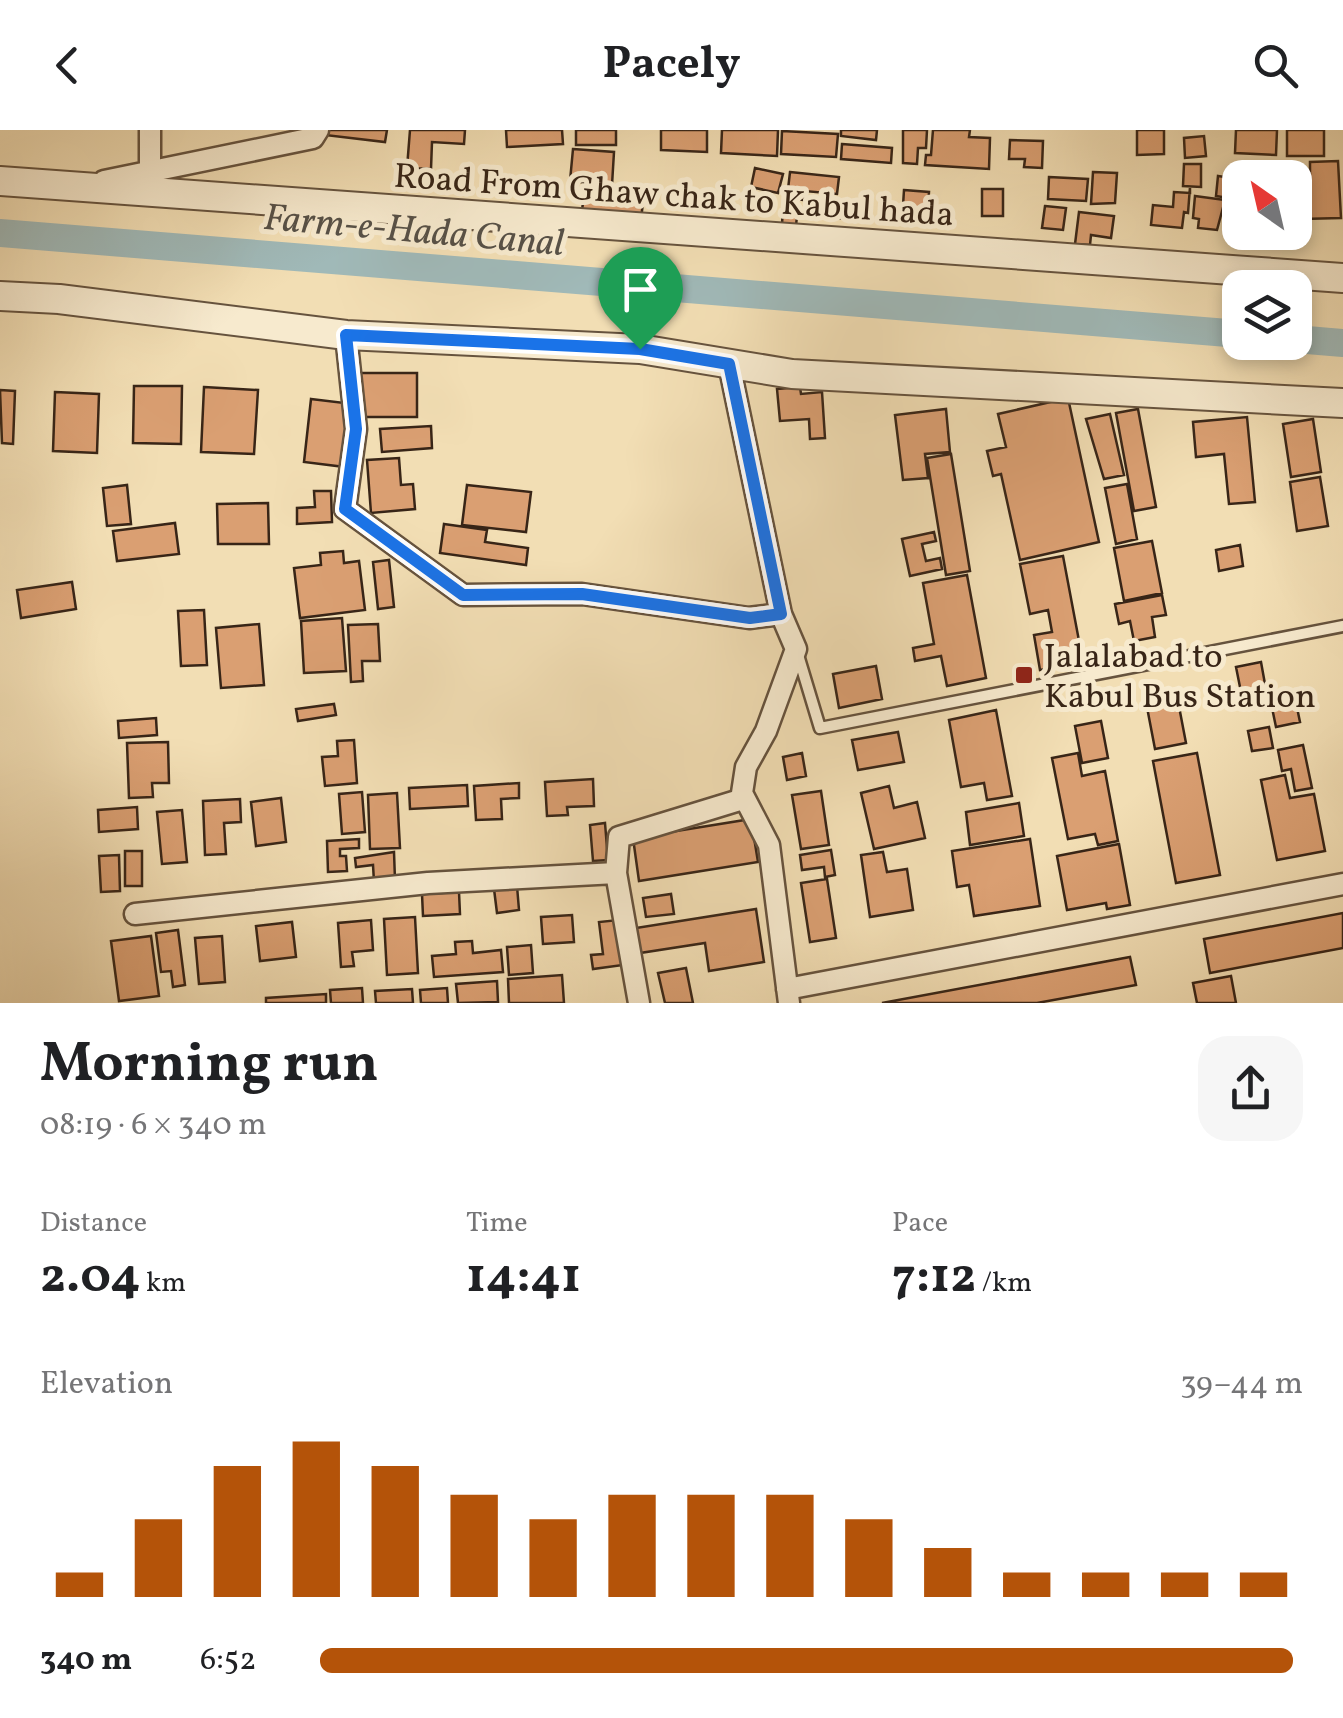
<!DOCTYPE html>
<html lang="en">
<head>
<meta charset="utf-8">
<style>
	:root { --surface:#fff; --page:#f6f6f6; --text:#202124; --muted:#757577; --accent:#b45309 }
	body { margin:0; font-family:Vollkorn,serif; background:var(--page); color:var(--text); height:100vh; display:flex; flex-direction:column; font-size:38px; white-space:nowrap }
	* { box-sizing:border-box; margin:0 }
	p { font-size:32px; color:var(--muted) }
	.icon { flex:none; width:55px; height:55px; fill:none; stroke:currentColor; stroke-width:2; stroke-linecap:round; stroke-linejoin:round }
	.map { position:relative; height:873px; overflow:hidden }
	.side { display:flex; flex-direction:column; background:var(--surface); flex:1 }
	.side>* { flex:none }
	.needle { width:65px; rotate:326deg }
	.tools { position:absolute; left:1222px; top:30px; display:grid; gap:20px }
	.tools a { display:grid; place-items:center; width:90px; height:90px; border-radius:20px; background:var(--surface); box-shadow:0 5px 15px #0003; font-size:50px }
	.pin { position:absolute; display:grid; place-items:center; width:85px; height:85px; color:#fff; margin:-102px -42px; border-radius:50% 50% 50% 0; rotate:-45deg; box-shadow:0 0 10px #0007 }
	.pin .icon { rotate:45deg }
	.round { display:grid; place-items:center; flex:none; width:105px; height:105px; border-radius:30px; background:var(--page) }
	.overview { display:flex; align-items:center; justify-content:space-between; height:170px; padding:0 40px }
	h1 { font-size:55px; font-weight:700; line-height:75px }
	.stats { display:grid; grid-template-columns:repeat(3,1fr); gap:15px; height:170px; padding:10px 40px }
	.stats div { display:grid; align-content:center }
	.stats b { font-size:50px; font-weight:700 }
	.stats small { font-size:28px; font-weight:400 }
	.stats p { font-size:28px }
	.chart { height:280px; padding:20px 40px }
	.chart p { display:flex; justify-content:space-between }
	.chart svg { width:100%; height:180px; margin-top:10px; stroke:var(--accent); stroke-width:6 }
	ul { padding:0 40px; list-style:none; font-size:32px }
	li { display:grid; grid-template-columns:160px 120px 1fr; align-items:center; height:75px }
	li i { height:25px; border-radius:12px; background:var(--accent) }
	header { display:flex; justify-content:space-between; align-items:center; height:130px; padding:0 40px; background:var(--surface); font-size:45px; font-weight:700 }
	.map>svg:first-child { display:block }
</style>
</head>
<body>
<header><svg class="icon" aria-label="back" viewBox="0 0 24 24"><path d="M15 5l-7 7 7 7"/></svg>Pacely<svg class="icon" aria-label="search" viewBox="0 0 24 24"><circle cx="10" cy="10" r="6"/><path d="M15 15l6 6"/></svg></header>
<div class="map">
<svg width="1343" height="873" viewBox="0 0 1343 873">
	<rect width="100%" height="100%" fill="#f2deb4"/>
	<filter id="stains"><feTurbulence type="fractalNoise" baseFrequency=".002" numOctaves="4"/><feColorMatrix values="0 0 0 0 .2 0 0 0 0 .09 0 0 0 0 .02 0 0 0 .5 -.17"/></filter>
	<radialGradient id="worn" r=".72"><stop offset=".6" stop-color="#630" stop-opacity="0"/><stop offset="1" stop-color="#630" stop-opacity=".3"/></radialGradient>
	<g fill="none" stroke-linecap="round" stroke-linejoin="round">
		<!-- canal -->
		<path stroke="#a0b9b8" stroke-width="28" d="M0,103L1240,204
			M1295,209L1343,213"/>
	</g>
	<!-- building -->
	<path fill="#da9f72" stroke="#382517" stroke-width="2.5" d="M326,0H387L385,12L325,5Z
		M410,0H465L464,14L432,12L431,39L407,38Z
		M506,0H562L563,14L507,17Z
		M576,0H616V15H576Z
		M661,0H707V22L661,20Z
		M722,0H778L777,26L721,23Z
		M841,0H877L876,10L841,6Z
		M903,0H927L926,18H918L917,34L903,33Z
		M933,0H970L969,7L990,8L989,39L925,35L926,25H931Z
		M1137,0H1164V24L1137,25Z
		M1236,0H1277L1276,25L1235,23Z
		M1287,0H1324V26H1287Z
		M782,1L838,4L836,27L781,24Z
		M1204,6L1206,26L1185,28L1184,8Z
		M1010,10L1043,11L1042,38L1024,37L1025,29H1009Z
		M842,14L892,18L891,33L841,29Z
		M573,19L614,22L612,55L570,51Z
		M1338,31L1341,88L1302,89L1301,54L1310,53V32Z
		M1184,34H1201V57L1183,56Z
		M755,38L783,44L778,63L751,57Z
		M790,42L839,47L837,64L805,61L804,70L787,68Z
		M1093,42L1117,43L1115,73L1091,74Z
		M1218,46L1232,48L1231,57L1240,58V70L1216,66Z
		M1049,47L1088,49L1086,71L1048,69Z
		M1190,57L1188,83L1184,82L1182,98L1151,95L1153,75L1173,77L1174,62L1190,63Z
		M982,59H1003V86H982Z
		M904,60L929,62L927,92L902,91Z
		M584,65L643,73L640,96L581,88Z
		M1195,66L1225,70L1217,100L1198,98L1199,89L1193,88Z
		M832,72L865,73L864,89L831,88Z
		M783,74L798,75L796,96L782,95Z
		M1045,76L1066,78L1063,100L1042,98Z
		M1079,82L1114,86L1111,108L1091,105L1090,115L1075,114Z
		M357,243H417V287H357Z
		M134,256H182L181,314L133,313Z
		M204,257L258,260L254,324L201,322Z
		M800,257L801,264L822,262L825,308L810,309L809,289L780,291L777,259Z
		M0,260L15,261L13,314L2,313Z
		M55,262L99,264L97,323L53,321Z
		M1068,268L1099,412L1020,430L1001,344L993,346L987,321L1006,317L998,284Z
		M311,269L353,274L345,337L304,332Z
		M946,279L950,322L925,324L928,348L903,350L895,285Z
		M1138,279L1156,377L1134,381L1116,283Z
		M1110,284L1124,345L1104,349L1086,289Z
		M1247,287L1255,372L1229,374L1224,324L1196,327L1193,292Z
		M1313,289L1321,342L1291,347L1283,294Z
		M431,296L432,318L382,322L380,299Z
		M951,324L970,441L946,445L927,328Z
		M399,328L401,355L413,354L415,379L371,383L367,330Z
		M1320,347L1328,396L1297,401L1290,352Z
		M1127,354L1137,409L1116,414L1105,358Z
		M127,355L131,394L107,396L103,358Z
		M467,355L531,362L526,402L462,395Z
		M314,361H331L332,392L297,394V378L315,377Z
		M268,373L269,414H218L217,374Z
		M175,393L179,424L117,431L113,401Z
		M444,394L487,400L485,412L528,418L526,435L440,423Z
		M934,402L936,411L922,414L926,431L940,428L942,439L910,446L902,409Z
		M1152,411L1162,463L1124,471L1114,418Z
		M1240,415L1243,436L1219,441L1216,420Z
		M343,421L344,433L359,431L365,480L300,488L294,438L321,435L320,423Z
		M1063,426L1083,532L1040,540L1034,505L1052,502L1048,480L1030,484L1020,434Z
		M389,430L394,477L378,479L373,432Z
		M967,445L986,548L947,556L941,526L915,531L913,518L934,514L923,453Z
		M72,452L76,479L21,488L17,460Z
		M1162,465L1166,485L1152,487L1155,507L1134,511L1130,491L1119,494L1115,474Z
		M204,480L207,535L181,536L178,481Z
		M342,488L346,541L304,543L301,491Z
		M259,494L264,555L221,558L216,498Z
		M378,494L380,531H362L363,551L351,552L348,495Z
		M1261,532L1265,554L1256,556L1259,574L1244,577L1236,537Z
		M876,536L882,569L839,578L833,544Z
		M1177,566L1186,613L1155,619L1146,572Z
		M1295,568L1300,592L1276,597L1271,573Z
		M334,574L336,585L298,591L296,579Z
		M996,580L1012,666L987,670L984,653L961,657L949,590Z
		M156,588L157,605L119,608L118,591Z
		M1101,591L1108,628L1082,633L1075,596Z
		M1269,597L1273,618L1252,621L1248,601Z
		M898,602L904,632L858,640L852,610Z
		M354,610L357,653L325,656L322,627L338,626L337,611Z
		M168,612L169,653H152L153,667L129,668L127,613Z
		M1303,615L1312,658L1295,661L1291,639L1282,641L1278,620Z
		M802,623L806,646L787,650L783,627Z
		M1078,623L1082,646L1105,641L1118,711L1098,715L1095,704L1068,709L1052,628Z
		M1197,623L1220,745L1176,753L1153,631Z
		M1285,645L1290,668L1314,664L1325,721L1277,730L1261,650Z
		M593,649L594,676L567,677L568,685L547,686L545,652Z
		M519,653V668L501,669L502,689L476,690L474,656Z
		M467,655L468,676L410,679L409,658Z
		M889,656L894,678L917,672L925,708L874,719L861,663Z
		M821,661L829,715L801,719L792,665Z
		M362,662L365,702L342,704L339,664Z
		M397,663L400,718L370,719L368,665Z
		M281,668L286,712L256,716L251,672Z
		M240,669L241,692L224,693L226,724L205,725L203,671Z
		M1019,673L1024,706L970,715L966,682Z
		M137,677L138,699L99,702L98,680Z
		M182,680L187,732L162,734L157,682Z
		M751,689L758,732L639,751L633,708Z
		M605,693L608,730L593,731L590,695Z
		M359,709V718L340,719V726H346L347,741L328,742L327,711Z
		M1030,709L1040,776L974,786L969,755L957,757L952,721Z
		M1119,714L1130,775L1107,779L1106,773L1067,780L1057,726Z
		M831,720L835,745L825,747L824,737L802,740L800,725Z
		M125,721H142V756H125Z
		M394,722L395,750L374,752L373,735L356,737L355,728Z
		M883,722L887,742L907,739L913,780L870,787L861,725Z
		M119,725L120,761L101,762L99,726Z
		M827,749L836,808L810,812L801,753Z
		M517,756L519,780L497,783L494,759Z
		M459,762L460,784L423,786L422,764Z
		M671,764L674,784L646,787L643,768Z
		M756,779L764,832L709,841L705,813L640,823L636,798Z
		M1343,783V818L1210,843L1204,809Z
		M572,785L574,812L543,814L541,787Z
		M415,787L418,843L387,845L384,789Z
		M371,790L373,820L352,822L354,836L341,837L338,793Z
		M618,790L623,835L593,839L591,825L603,824L599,792Z
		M292,792L296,827L260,831L256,796Z
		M178,800L185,855L173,857L171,841L161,842L156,803Z
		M151,806L159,866L119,871L111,811Z
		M222,806L225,852L199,854L195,808Z
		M472,811L473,823L501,820L503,842L434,847L432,826L456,824L455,812Z
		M531,815L533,843L509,845L507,817Z
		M1130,827L1136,855L1037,873H882Z
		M686,838L693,873H665L658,843Z
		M562,845L564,873H509L508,849Z
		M1231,846L1236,873H1197L1193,853Z
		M497,851L498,872L458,873L456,854Z
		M362,858L363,873H331L330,860Z
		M447,858L448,873H421L420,860Z
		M412,859L413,873H376L375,861Z
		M326,864V873H266V868Z"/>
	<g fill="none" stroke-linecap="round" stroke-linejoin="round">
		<!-- service casing -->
		<g stroke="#66533e" stroke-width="15">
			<path id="service" d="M798,525L820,598L1343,496"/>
		</g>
		<!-- minor casing -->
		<g stroke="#66533e" stroke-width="25">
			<path id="minor" d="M150,0V42
				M104,51L313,8L318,0
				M346,205L356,299L345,379L463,465L582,464L749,488L781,484
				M729,234L781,484L796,519L766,601L746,637L742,663L769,715L789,873
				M135,784L428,753L616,743
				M787,859L1343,754
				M639,873L616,743L619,707L743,669"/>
		</g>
		<!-- tertiary casing -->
		<g stroke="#66533e" stroke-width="32">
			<path id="tertiary" d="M0,51L1343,148
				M0,166L59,169L346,205L640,219L792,244L1343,273"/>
		</g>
		<!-- service -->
		<use href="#service" stroke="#f7eace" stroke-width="10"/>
		<!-- minor -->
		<use href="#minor" stroke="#f7eace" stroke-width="20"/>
		<!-- tertiary -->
		<use href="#tertiary" stroke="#f7eace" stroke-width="28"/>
	</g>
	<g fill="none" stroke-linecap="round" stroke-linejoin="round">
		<!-- route casing -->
		<g stroke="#fff" stroke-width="20">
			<path id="route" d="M346,205L640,219L729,234L781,484L750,488L582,464L463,465L345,379L356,299Z"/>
		</g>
		<!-- route -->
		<use href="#route" stroke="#1a73e8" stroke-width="12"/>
	</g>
	<!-- markers -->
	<rect fill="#8f2418" stroke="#f7eace" stroke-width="4" x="1014" y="535" width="20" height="20" rx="5"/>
	<g text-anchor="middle" stroke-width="10" stroke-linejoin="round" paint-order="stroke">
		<!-- street labels -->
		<g font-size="35" fill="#382517" stroke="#f7eace">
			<text transform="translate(674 64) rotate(4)" y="12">Road From Ghaw chak to Kabul hada</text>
		</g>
		<!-- poi labels -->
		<g font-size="35" fill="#382517" stroke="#f7eace" text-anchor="start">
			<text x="1044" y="537">Jalalabad to<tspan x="1044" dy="40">Kabul Bus Station</tspan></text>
		</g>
		<!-- water labels -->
		<g font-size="38" font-style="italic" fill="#575147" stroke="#f7eace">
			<text transform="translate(414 99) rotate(5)" y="13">Farm-e-Hada Canal</text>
		</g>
	</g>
	<rect width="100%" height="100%" filter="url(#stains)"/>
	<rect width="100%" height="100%" fill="url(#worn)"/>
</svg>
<div class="tools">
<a><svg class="needle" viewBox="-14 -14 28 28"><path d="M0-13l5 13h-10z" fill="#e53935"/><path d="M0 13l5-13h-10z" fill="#757577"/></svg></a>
<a><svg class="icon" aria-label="layers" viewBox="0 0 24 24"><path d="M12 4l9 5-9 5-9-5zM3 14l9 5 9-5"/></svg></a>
</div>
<div class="pin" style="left:640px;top:219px;background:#1e9e55"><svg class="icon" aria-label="arrive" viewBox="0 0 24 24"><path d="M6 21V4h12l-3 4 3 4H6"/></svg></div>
</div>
<section class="side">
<div class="overview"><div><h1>Morning run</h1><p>08:19 · 6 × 340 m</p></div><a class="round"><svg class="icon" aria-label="share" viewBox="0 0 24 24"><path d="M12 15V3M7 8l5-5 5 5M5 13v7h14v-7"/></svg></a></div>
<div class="stats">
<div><p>Distance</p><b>2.04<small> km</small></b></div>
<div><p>Time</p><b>14:41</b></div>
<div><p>Pace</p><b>7:12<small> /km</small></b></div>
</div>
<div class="chart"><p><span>Elevation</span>39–44 m</p>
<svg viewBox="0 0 160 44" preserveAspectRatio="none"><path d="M5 44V38M15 44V25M25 44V12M35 44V6M45 44V12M55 44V19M65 44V25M75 44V19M85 44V19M95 44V19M105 44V25M115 44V32M125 44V38M135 44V38M145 44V38M155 44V38"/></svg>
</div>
<ul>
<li><b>340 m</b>6:52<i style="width:99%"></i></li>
</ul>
</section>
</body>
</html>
